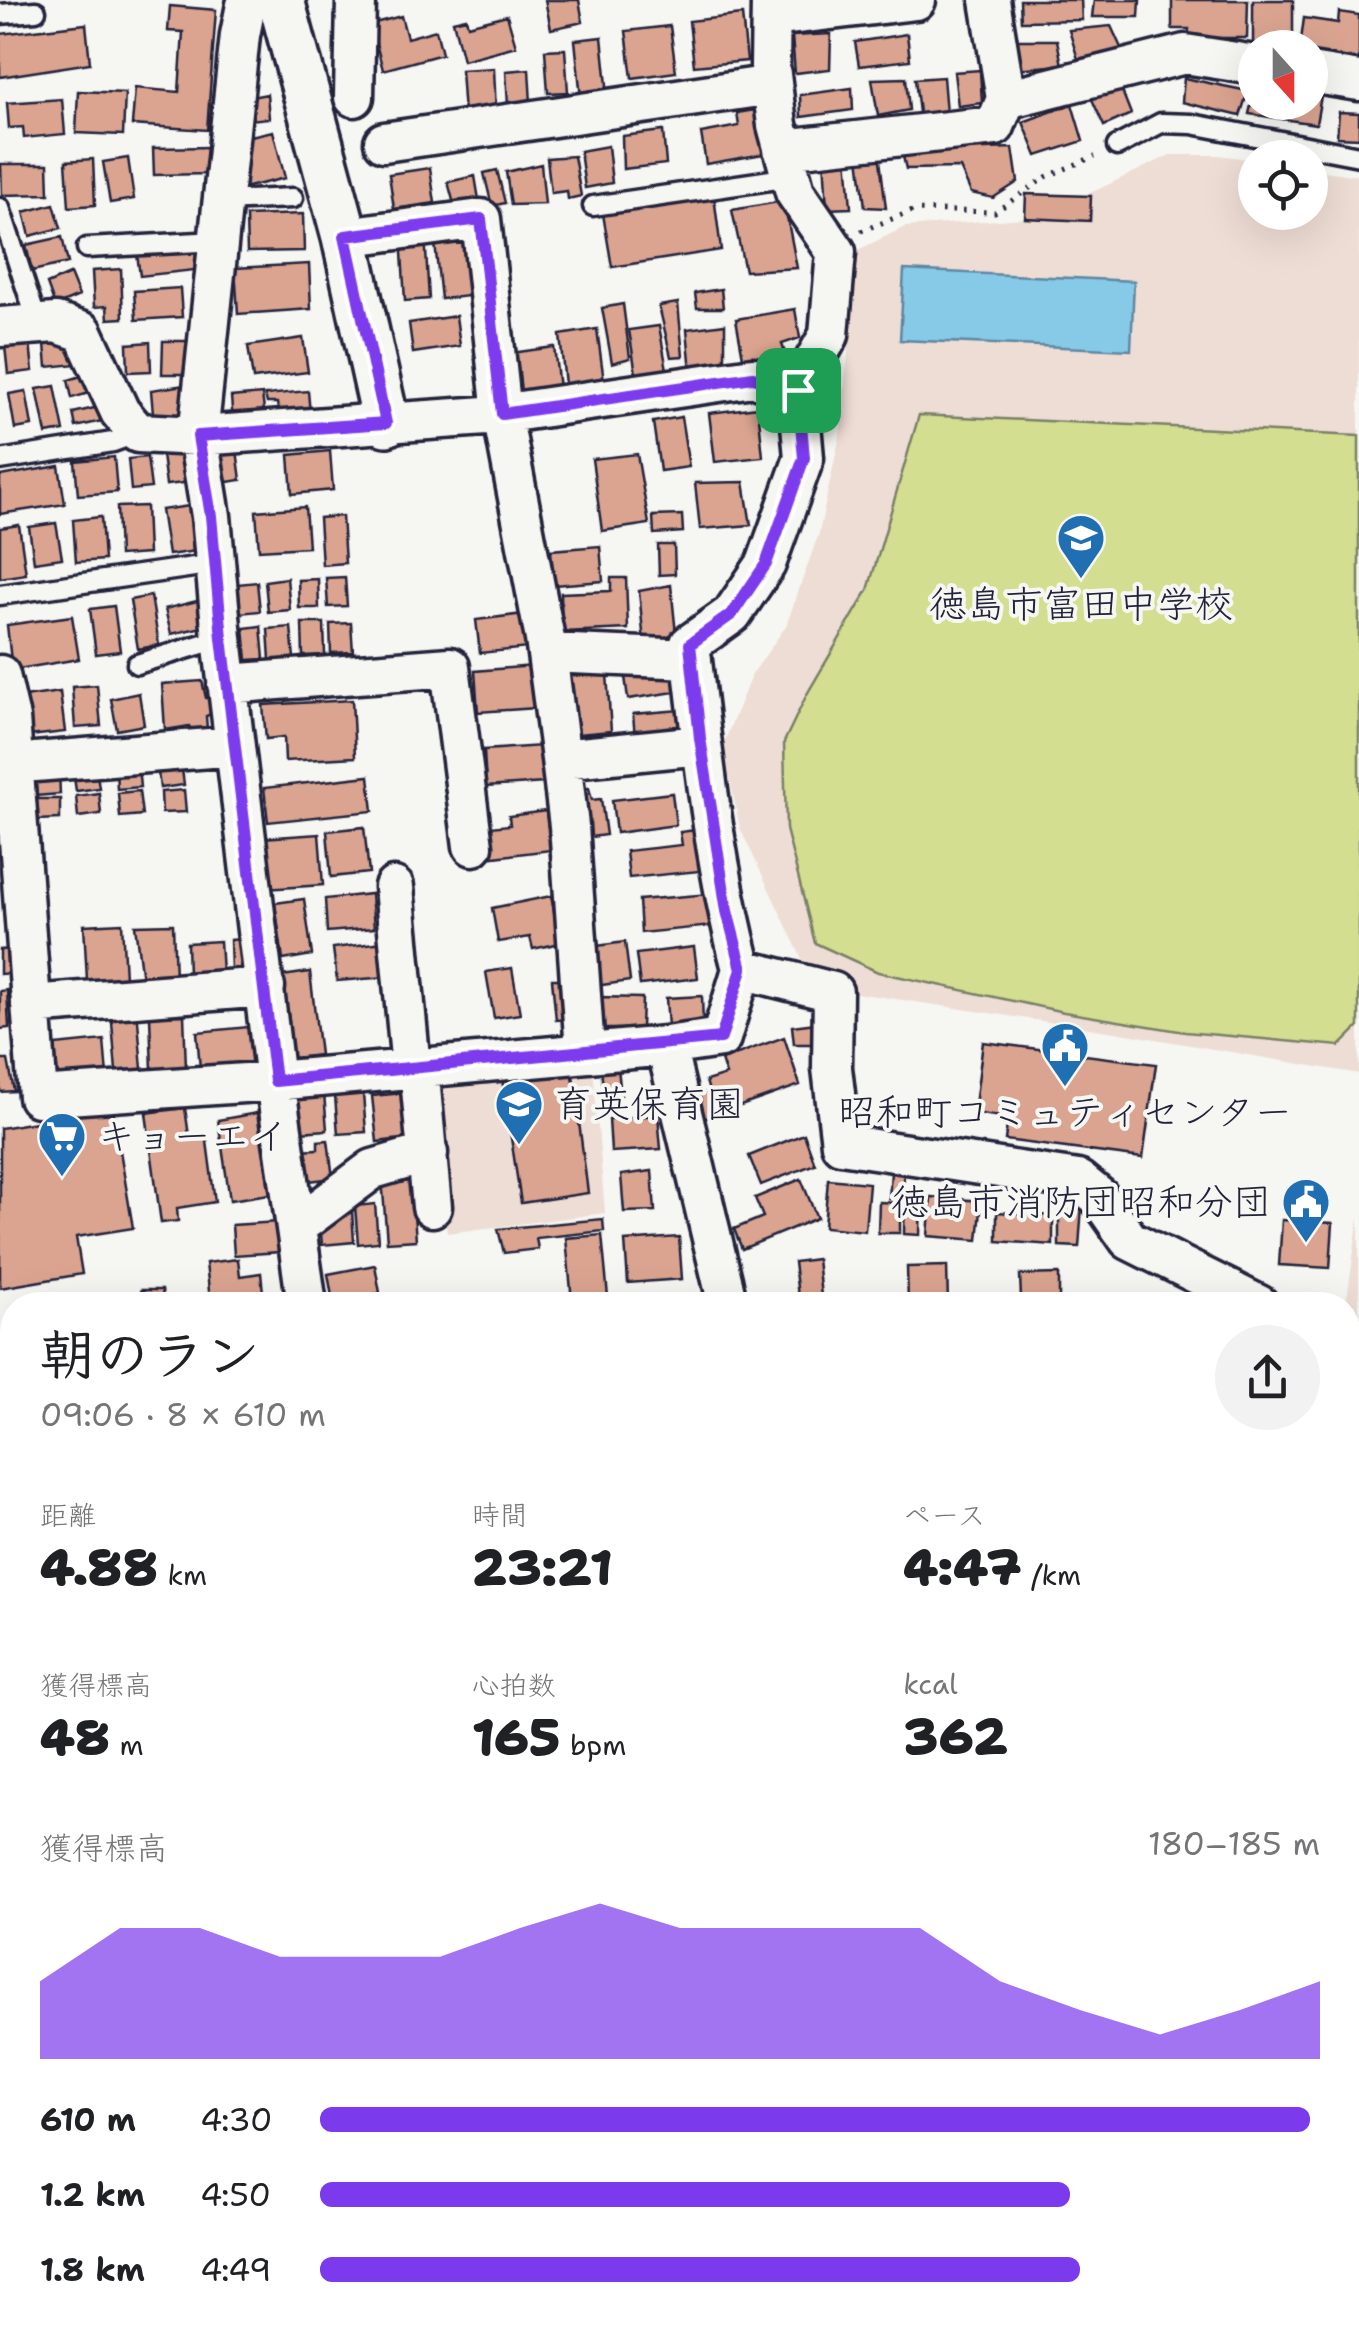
<!DOCTYPE html>
<html lang="ja">
<head>
<meta charset="utf-8">
<style>
	:root { --surface:#fff; --page:#f2f2f2; --text:#202124; --muted:#757577; --accent:#7c3aed }
	body { margin:0; font-family:"Shantell Sans","Klee One",sans-serif; background:var(--page); color:var(--text); height:100vh; display:flex; flex-direction:column; font-size:38px; white-space:nowrap }
	* { box-sizing:border-box; margin:0 }
	p { font-size:32px; color:var(--muted) }
	.icon { flex:none; width:55px; height:55px; fill:none; stroke:currentColor; stroke-width:2; stroke-linecap:round; stroke-linejoin:round }
	.map { position:relative; flex:1; overflow:hidden }
	.sheet { position:absolute; left:0px; top:1292px; width:1360px; height:1038px; display:flex; flex-direction:column; background:var(--surface); border-radius:40px 40px 0 0; box-shadow:0 10px 40px #0002 }
	.sheet>* { flex:none }
	.needle { width:65px; rotate:159deg }
	.controls { position:absolute; left:1238px; top:30px; display:grid; gap:20px }
	.controls a { display:grid; place-items:center; width:90px; height:90px; border-radius:50%; background:var(--surface); box-shadow:0 10px 40px #0002; font-size:50px }
	.pin { position:absolute; display:grid; place-items:center; width:85px; height:85px; color:#fff; margin:-42px; border-radius:20px; box-shadow:0 5px 15px #0006 }
	.round { display:grid; place-items:center; flex:none; width:105px; height:105px; border-radius:52px; background:var(--page) }
	.overview { display:flex; align-items:center; justify-content:space-between; height:170px; padding:0 40px }
	h1 { font-size:55px; font-weight:800; line-height:75px }
	.metrics { display:grid; grid-template-columns:repeat(3,1fr); gap:15px; height:170px; padding:10px 40px }
	.metrics div { display:grid; align-content:center }
	.metrics b { font-size:50px; font-weight:800 }
	.metrics small { font-size:28px; font-weight:400 }
	.metrics p { font-size:28px }
	.chart { height:280px; padding:20px 40px }
	.chart p { display:flex; justify-content:space-between }
	.chart svg { width:100%; height:180px; margin-top:10px; fill:var(--accent); opacity:.7 }
	ul { padding:0 40px; list-style:none; font-size:32px }
	li { display:grid; grid-template-columns:160px 120px 1fr; align-items:center; height:75px }
	li i { height:25px; border-radius:12px; background:var(--accent) }
	.map>svg:first-child { display:block }
</style>
</head>
<body>
<div class="map">
<svg width="1359" height="2328" viewBox="0 0 1359 2328">
	<rect width="100%" height="100%" fill="#f6f6f2"/>
	<filter id="ink" filterUnits="userSpaceOnUse"><feTurbulence type="fractalNoise" baseFrequency=".01" numOctaves="2"/><feDisplacementMap in="SourceGraphic" scale="20" xChannelSelector="R" yChannelSelector="G"/><feConvolveMatrix kernelMatrix="1 2 1 2 8 2 1 2 1" color-interpolation-filters="sRGB"/></filter>
	<g filter="url(#ink)">
		<!-- built -->
		<path fill="#eeddd5" d="M1170,155H1218L1255,160V212H1310V169L1359,176V1074L1115,1032L856,993L805,965L740,828L723,745L751,676L786,626L819,533L840,435L858,250L905,227L1025,218L1097,190Z
			M593,1067L605,1213L447,1233L431,1081Z
			M1359,1217V1339L1348,1338L1346,1305Z"/>
		<!-- green -->
		<path fill="#d3de91" stroke="#7a8066" stroke-width="2.5" d="M919,415L1359,436V1027L1340,1046L1185,1032L1064,1012L878,972L815,943L786,829L784,742L807,694L868,590Z"/>
		<!-- water -->
		<path fill="#86cae7" stroke="#5e87a2" stroke-width="2.5" d="M904,270L1134,281L1131,350L900,340Z"/>
		<!-- building -->
		<path fill="#daa490" stroke="#22223b" stroke-width="2.5" d="M545,0H579L583,22L551,29Z
			M1020,0H1081L1082,20L1021,21Z
			M1094,0H1140L1139,17H1092Z
			M1172,0H1248L1247,38H1188L1189,29H1172Z
			M1253,0H1293V34H1278L1279,48H1253Z
			M170,6L216,10L207,130L132,125L135,88L179,92L183,32L168,31Z
			M1339,12L1359,15V64L1310,58V48H1300L1304,18L1338,23Z
			M507,15L516,46L463,60L453,21L466,18L468,25Z
			M742,15L747,61L694,66L689,21Z
			M401,16L407,38L436,30L442,54L383,70L371,24Z
			M86,24L90,63L0,77V34Z
			M670,26L676,72L632,78L626,31Z
			M1111,26L1122,50L1078,59L1069,30Z
			M831,34L830,69L795,73L792,36Z
			M907,34L910,60L859,66L855,42Z
			M602,37L608,95L581,98L575,40Z
			M1014,40H1057L1062,65L1014,69Z
			M565,49L568,92L548,93L545,50Z
			M494,68L496,114L464,115L461,70Z
			M529,69L531,104L508,106L506,71Z
			M980,70L982,103L958,106L954,72Z
			M943,77L946,113H919L915,79Z
			M906,78L909,110L878,116L872,79Z
			M1184,78L1248,91L1240,116L1182,102Z
			M1120,86L1131,114L1104,126L1091,97Z
			M852,88L853,110L801,117L800,95Z
			M1255,88V102H1310V94L1321,96L1316,124L1249,114Z
			M78,91L125,93L123,135L76,133Z
			M267,94L269,118L250,120L246,98Z
			M62,99L65,134L24,138L23,127L9,128L7,103Z
			M1072,104L1083,141L1037,156L1023,122Z
			M761,109L769,153L706,164L701,133L739,126L737,113Z
			M1339,112L1359,113V138L1337,137Z
			M273,131L285,178L239,189L234,159L248,154L246,137Z
			M663,131L666,164L623,169L622,136Z
			M608,146L612,183L585,188L580,151Z
			M211,147V174L154,175L153,148Z
			M1013,148L1018,182L993,198L971,193L960,168L906,169L902,152Z
			M879,152L886,208L865,207L859,157Z
			M847,155L851,208L827,209L824,157Z
			M574,156L581,196L568,199L567,191L551,193L547,158Z
			M128,158L134,199L110,203L103,162Z
			M93,159L95,205L69,207L66,161Z
			M1,164H48L49,194L2,195Z
			M541,164L545,204L511,205L506,172Z
			M430,168L435,203L394,209L389,174Z
			M497,170L505,203L492,206L484,173Z
			M475,176L479,200L454,204L448,182Z
			M1026,194L1091,196L1090,221L1025,218Z
			M714,196L721,250L612,267L603,214Z
			M784,201L797,268L745,271L732,210Z
			M54,204L61,228L30,236L24,212Z
			M303,214L304,251L247,252L246,216Z
			M462,231L469,296L441,299L434,234Z
			M425,235L429,299L405,301L401,236Z
			M62,237L68,263L32,271L26,245Z
			M202,247L204,269L140,276L137,254Z
			M309,264L311,309L238,314L235,268Z
			M121,269L123,318L108,319L107,306L94,307L92,271Z
			M70,274L79,296L55,306L47,284Z
			M180,288L182,317L136,320L134,291Z
			M721,289L723,308H697L695,293Z
			M678,303L683,356L671,357L659,306Z
			M623,304L630,358L612,363L602,308Z
			M795,309L800,338L782,344L787,359L745,368L736,319Z
			M456,316L460,346L413,353L409,323Z
			M725,324V365L691,371L687,329Z
			M659,326L668,375L637,380L629,330Z
			M597,329L604,381L565,385L560,335Z
			M303,338L308,372L253,379L248,346Z
			M75,341L77,364L47,367L45,344Z
			M163,341H193V374H162Z
			M150,342L151,371L128,372L127,344Z
			M30,343L33,371L8,374L5,346Z
			M554,347L559,388L516,394L511,353Z
			M88,374L93,392L72,398L68,380Z
			M185,385L189,420L154,425L151,390Z
			M55,386L64,431L46,434L37,389Z
			M26,391L32,426L15,429L9,394Z
			M308,391L310,414L279,417L277,403H267L265,395Z
			M262,394L265,419L233,422L231,397Z
			M103,406L106,420L76,427L73,413Z
			M758,407L763,457L715,462L709,413Z
			M681,417L689,467L660,471L653,422Z
			M237,450L241,480L220,483L217,453Z
			M330,451L333,490L292,494L289,455Z
			M181,452L184,483L166,485L162,455Z
			M637,454L649,524L602,531L592,459Z
			M114,457L117,492L78,495L75,461Z
			M147,457L151,488L131,490L128,459Z
			M59,466L65,504L0,514V476Z
			M744,482L751,525L700,529L695,483Z
			M146,506L148,554L119,556L117,507Z
			M190,506L196,551L168,555L161,510Z
			M305,507L308,547L259,550L256,511Z
			M682,515L683,532L654,534L653,516Z
			M342,516L345,563L322,565L319,518Z
			M101,517L104,560L76,562L73,520Z
			M56,523L62,558L34,562L29,527Z
			M19,525L26,574L0,578V528Z
			M658,545H674L675,574L659,575Z
			M600,546L603,581L554,585L551,550Z
			M345,577L347,606L328,607L326,578Z
			M287,578L290,610L268,612L265,581Z
			M611,578H626L628,629L562,632L561,593L611,591Z
			M318,579L319,608H299L298,580Z
			M257,582L260,611L240,613L237,584Z
			M671,585L677,644L644,643L639,591Z
			M151,596L159,645L138,649L130,600Z
			M201,600L207,626L171,634L165,609Z
			M114,606L120,651L96,654L90,609Z
			M524,614L528,648L480,653L476,620Z
			M72,616L79,659L12,670L7,625Z
			M302,623H324L325,655L303,656Z
			M351,623L353,652L331,653L330,624Z
			M261,626L264,659L247,660L244,628Z
			M291,627L294,658L270,660L268,629Z
			M657,664L659,677L673,675L675,692L628,699L624,669Z
			M533,666L536,708L478,712L475,671Z
			M607,674L611,731L567,735L563,676Z
			M202,681L206,698L216,695V712L206,716L207,729L194,733L189,726L165,730L162,684Z
			M97,685L101,726L75,728L72,687Z
			M60,692L65,732L29,736L24,697Z
			M139,693L144,725L117,730L111,699Z
			M352,700L355,757L285,761L284,737L266,739L263,705Z
			M680,710L682,734L635,738L633,714Z
			M542,746L544,783L486,787L484,750Z
			M181,761L184,785L160,788L157,764Z
			M138,766L140,787L117,789L116,768Z
			M96,767L99,788L76,791L73,770Z
			M59,771L60,794L35,796L34,773Z
			M369,776L373,811L268,822L264,788Z
			M589,788L592,800L601,799L606,835L583,838L575,790Z
			M184,790L186,812L162,813L161,792Z
			M139,791L142,815L120,817L118,793Z
			M99,793L101,814L78,817L76,796Z
			M672,793L676,825L616,833L612,800Z
			M36,799H60V819L36,820Z
			M546,811L551,850L485,858L480,828L510,825L509,816Z
			M364,827L369,873L331,877L327,831Z
			M696,830L700,871L629,878L626,851L682,845L680,832Z
			M319,834L323,885L265,889L262,838Z
			M371,894L374,928L327,932L325,899Z
			M710,894L713,926L641,933L639,900Z
			M551,896L560,943L533,949L530,937L498,942L492,908Z
			M304,899L312,955L283,960L275,903Z
			M122,923L125,978L87,980L84,925Z
			M173,924L175,978L142,980L135,925Z
			M243,939L244,969L231,970L230,940Z
			M220,941L222,973L188,975L187,943Z
			M384,942L388,977L337,981L333,948Z
			M625,942L630,981L595,986L590,947Z
			M694,947L698,978L640,985L636,954Z
			M12,949L16,973L0,974V950Z
			M512,968L520,1014L494,1018L486,972Z
			M310,972L320,1055L285,1059L275,977Z
			M552,979H568L572,1019L556,1020Z
			M7,990L9,1028L0,1029V991Z
			M702,996L703,1025L668,1027L666,998Z
			M598,997L642,998L641,1029H597Z
			M137,1008L142,1069L116,1071L111,1010Z
			M184,1015L186,1068L152,1070L150,1016Z
			M816,1023L818,1044H794L792,1026Z
			M248,1027L252,1064L200,1069L197,1032Z
			M784,1037L800,1085L701,1120L693,1097L709,1091L706,1081L726,1075L721,1060Z
			M104,1040L107,1076L58,1080L55,1045Z
			M983,1042L1156,1064L1143,1158L1005,1140L1008,1118L974,1113Z
			M617,1059L621,1095L604,1097L600,1060Z
			M0,1060H8L14,1091L0,1092Z
			M573,1075L588,1193L521,1203L502,1079Z
			M324,1093L327,1130L299,1132L286,1096Z
			M404,1093L409,1138L377,1142L372,1096Z
			M363,1094L366,1132L338,1134L335,1096Z
			M185,1108L189,1136L206,1134L215,1202L177,1208L178,1221L161,1223L146,1113Z
			M113,1109L133,1228L76,1237L82,1274L0,1288V1128Z
			M257,1113L270,1194L230,1200L218,1120Z
			M658,1115L661,1149L611,1152L609,1119Z
			M804,1134L815,1164L761,1185L749,1156Z
			M328,1140L333,1178L301,1182L297,1150L318,1149V1141Z
			M652,1171L655,1211L624,1212L621,1175Z
			M891,1172H904L903,1199H889Z
			M411,1176L416,1240L387,1242L382,1178Z
			M801,1179L817,1218L742,1249L734,1229L763,1217L755,1198Z
			M828,1179L869,1183L865,1231L824,1227Z
			M905,1191H921L920,1235L904,1234Z
			M1059,1196H1077L1082,1206L1079,1247L1059,1246Z
			M931,1197L982,1201L978,1240L928,1236Z
			M879,1202L900,1203V1233H878Z
			M375,1204L378,1242L358,1244L355,1206Z
			M352,1211L354,1242L322,1245L320,1222L332,1213Z
			M997,1212L1053,1216V1245L997,1241Z
			M603,1219L604,1231L536,1238L538,1249L504,1253L498,1229Z
			M1282,1220L1333,1223L1330,1268L1279,1265Z
			M278,1222L280,1252L234,1255L232,1225Z
			M602,1235L608,1297L572,1301L566,1238Z
			M679,1237L682,1279L628,1283L625,1241Z
			M238,1259L240,1276L261,1273L263,1293L210,1300L206,1263Z
			M817,1259L822,1305H799L794,1262Z
			M375,1265L380,1293L333,1302L328,1274Z
			M947,1266L948,1305H908L907,1267Z
			M1059,1274V1298L1021,1299L1020,1275Z
			M141,1290H162L164,1305H144Z
			M1189,1293L1229,1302L1228,1305H1184Z
			M0,1507H7L9,1546H0Z
			M1359,1591V1620L1348,1623V1594Z
			M0,1630H12V1662H0Z
			M1358,1658L1359,1710L1348,1713V1660Z
			M0,1676L12,1679V1712L0,1703Z
			M1359,1740V1772L1348,1774V1742Z
			M0,1777H12V1849L0,1850Z
			M0,1881H12V1927H0Z
			M10,1950H12V2079H3Z
			M1359,2056V2089L1348,2090V2058Z
			M1348,2137L1359,2138V2176L1348,2175Z
			M1348,2191L1359,2192L1353,2238H1348Z
			M459,2318L492,2319L491,2328H458Z
			M626,2318H662L661,2325L625,2322Z
			M676,2318H719L718,2328H674Z
			M769,2318H807L806,2328H768Z
			M822,2318H876V2328H821Z
			M900,2318H933L934,2328H900Z
			M1242,2318H1279L1278,2327L1241,2323Z"/>
		<g fill="none" stroke-linecap="round" stroke-linejoin="round">
			<!-- service casing -->
			<g stroke="#22223b" stroke-width="25">
				<path id="service" d="M0,14L36,11
					M1117,146L1161,123L1192,124L1359,156
					M223,201L293,198
					M593,206L791,177
					M0,208L38,324
					M87,248L218,241
					M0,460L113,442L138,433
					M0,595L215,564
					M137,664L222,638
					M616,2328L617,2318"/>
			</g>
			<!-- minor casing -->
			<g stroke="#22223b" stroke-width="45">
				<path id="minor" d="M251,0L246,5L240,35L198,436L211,516L222,638L275,1081L307,1305
					M771,0L770,66L777,125L795,192L836,252L829,335L798,390L804,458L766,564L732,614L690,644C703,753 714,863 742,969L833,992L832,1068L841,1144L1078,1180L1099,1197L1129,1240L1259,1305
					M990,0L1006,99
					M772,17L916,0
					M1310,73L1359,81
					M354,97L356,0
					M384,142L772,85
					M783,149L995,126L1006,99L1185,54L1255,65
					M345,237L481,219L502,414L545,639L561,759L569,826L585,1051
					M0,327L56,323L83,332L120,412L138,433L198,436L486,416L753,377L798,390
					M547,653L692,659
					M0,675L10,718L38,1097L275,1081L666,1046L721,1038L742,969
					M227,684L450,667L473,846
					M561,759L701,745
					M35,762L235,746
					M394,887L411,1068
					M31,1005L265,987
					M666,1046L728,1305
					M419,1067L432,1207
					M297,1226L373,1169L428,1153
					M1348,1350L1356,1354L1359,1363
					M1348,1420L1359,1397
					M0,1479L12,1478
					M1348,1491L1359,1523
					M1348,1642L1359,1639
					M0,1735L12,1748
					M1348,1876L1359,1919
					M1348,1975H1359
					M311,2328L312,2318
					M965,2328L982,2322L1073,2328
					M1174,2328L1190,2318"/>
			</g>
			<!-- tertiary casing -->
			<g stroke="#22223b" stroke-width="52">
				<path id="tertiary" d="M281,0L345,237L386,423
					M420,2328L421,2318"/>
			</g>
			<!-- secondary casing -->
			<g stroke="#22223b" stroke-width="60">
				<path id="secondary" d="M0,2208L12,2213
					M211,2318L230,2328"/>
			</g>
			<!-- path -->
			<path stroke="#22223b" stroke-width="5" stroke-dasharray="2.5 8" stroke-linecap="butt" d="M861,231L915,210L995,212L1046,177L1095,156
				M503,2318L540,2328
				M22,2328L24,2318"/>
			<!-- service -->
			<use href="#service" stroke="#f6f6f2" stroke-width="18"/>
			<!-- minor -->
			<use href="#minor" stroke="#f6f6f2" stroke-width="38"/>
			<!-- tertiary -->
			<use href="#tertiary" stroke="#f6f6f2" stroke-width="45"/>
			<!-- secondary -->
			<use href="#secondary" stroke="#f6f6f2" stroke-width="52"/>
		</g>
	</g>
	<g fill="none" stroke-linecap="round" stroke-linejoin="round" filter="url(#ink)">
		<!-- route casing -->
		<g stroke="#fff" stroke-width="20">
			<path id="route" d="M481,219L502,414L753,377L798,390L804,458L766,564L732,614L690,644L700,738L727,911L742,969L721,1038L275,1081L222,638L211,516L198,436L386,423L345,236Z"/>
		</g>
		<!-- route -->
		<use href="#route" stroke="#7c3aed" stroke-width="12"/>
	</g>
	<!-- icons -->
	<defs>
		<g id="school-pin" transform="scale(2.5)"><path d="M0 17L-7.5 6A9.5 9.5 0 1 1 7.5 6Z" fill="#1f6fb2" stroke="#f6f6f2"/><path d="M0-5L7-2L0 1L-7-2ZM-4 1L0 2.5L4 1V4Q0 6-4 4Z" fill="#fff"/></g>
		<g id="civic-pin" transform="scale(2.5)"><path d="M0 17L-7.5 6A9.5 9.5 0 1 1 7.5 6Z" fill="#1f6fb2" stroke="#f6f6f2"/><path d="M-.6-6.5H3V-4.5H.6V-3L4-1V1h2V6H-6V1h2V-1L-.6-3ZM-1.2 2.5V6h2.4V2.5Z" fill="#fff"/></g>
		<g id="supermarket-pin" transform="scale(2.5)"><path d="M0 17L-7.5 6A9.5 9.5 0 1 1 7.5 6Z" fill="#1f6fb2" stroke="#f6f6f2"/><path d="M-6-5.5h2.5l.6 2H6L4.5 2H-2.5L-4.4-4H-6ZM-1.5 3.2a1.3 1.3 0 1 0 .1 0ZM3 3.2a1.3 1.3 0 1 0 .1 0Z" fill="#fff"/></g>
	</defs>
	<g fill-rule="evenodd">
		<use href="#school-pin" x="1081" y="538"/>
		<use href="#civic-pin" x="1065" y="1046"/>
		<use href="#school-pin" x="519" y="1104"/>
		<use href="#supermarket-pin" x="62" y="1136"/>
		<use href="#civic-pin" x="1306" y="1202"/>
	</g>
	<g text-anchor="middle" stroke-width="8" stroke-linejoin="round" paint-order="stroke">
		<!-- poi labels -->
		<g font-size="38" fill="#22223b" stroke="#f6f6f2">
			<text x="1081" y="617">徳島市富田中学校</text>
			<text x="554" y="1117" text-anchor="start">育英保育園</text>
			<text x="1065" y="1125">昭和町コミュティセンター</text>
			<text x="97" y="1149" text-anchor="start">キョーエイ</text>
			<text x="1271" y="1215" text-anchor="end">徳島市消防団昭和分団</text>
		</g>
	</g>
</svg>
<div class="controls">
<a><svg class="needle" viewBox="-14 -14 28 28"><path d="M0-13l5 13h-10z" fill="#e53935"/><path d="M0 13l5-13h-10z" fill="#757577"/></svg></a>
<a><svg class="icon" aria-label="locate" viewBox="0 0 24 24"><circle cx="12" cy="12" r="6"/><path d="M12 2v4M12 18v4M2 12h4M18 12h4"/></svg></a>
</div>
<div class="pin" style="left:798px;top:390px;background:#1e9e55"><svg class="icon" aria-label="arrive" viewBox="0 0 24 24"><path d="M6 21V4h12l-3 4 3 4H6"/></svg></div>
<section class="sheet">
<div class="overview"><div><h1>朝のラン</h1><p>09:06 · 8 × 610 m</p></div><a class="round"><svg class="icon" aria-label="share" viewBox="0 0 24 24"><path d="M12 15V3M7 8l5-5 5 5M5 13v7h14v-7"/></svg></a></div>
<div class="metrics">
<div><p>距離</p><b>4.88<small> km</small></b></div>
<div><p>時間</p><b>23:21</b></div>
<div><p>ペース</p><b>4:47<small> /km</small></b></div>
</div>
<div class="metrics">
<div><p>獲得標高</p><b>48<small> m</small></b></div>
<div><p>心拍数</p><b>165<small> bpm</small></b></div>
<div><p>kcal</p><b>362</b></div>
</div>
<div class="chart"><p><span>獲得標高</span>180–185 m</p>
<svg viewBox="0 0 160 44" preserveAspectRatio="none"><path d="M0 44V25L10 12L20 12L30 19L40 19L50 19L60 12L70 6L80 12L90 12L100 12L110 12L120 25L130 32L140 38L150 32L160 25V44z"/></svg>
</div>
<ul>
<li><b>610 m</b>4:30<i style="width:99%"></i></li>
<li><b>1.2 km</b>4:50<i style="width:75%"></i></li>
<li><b>1.8 km</b>4:49<i style="width:76%"></i></li>
</ul>
</section>
</div>
</body>
</html>
